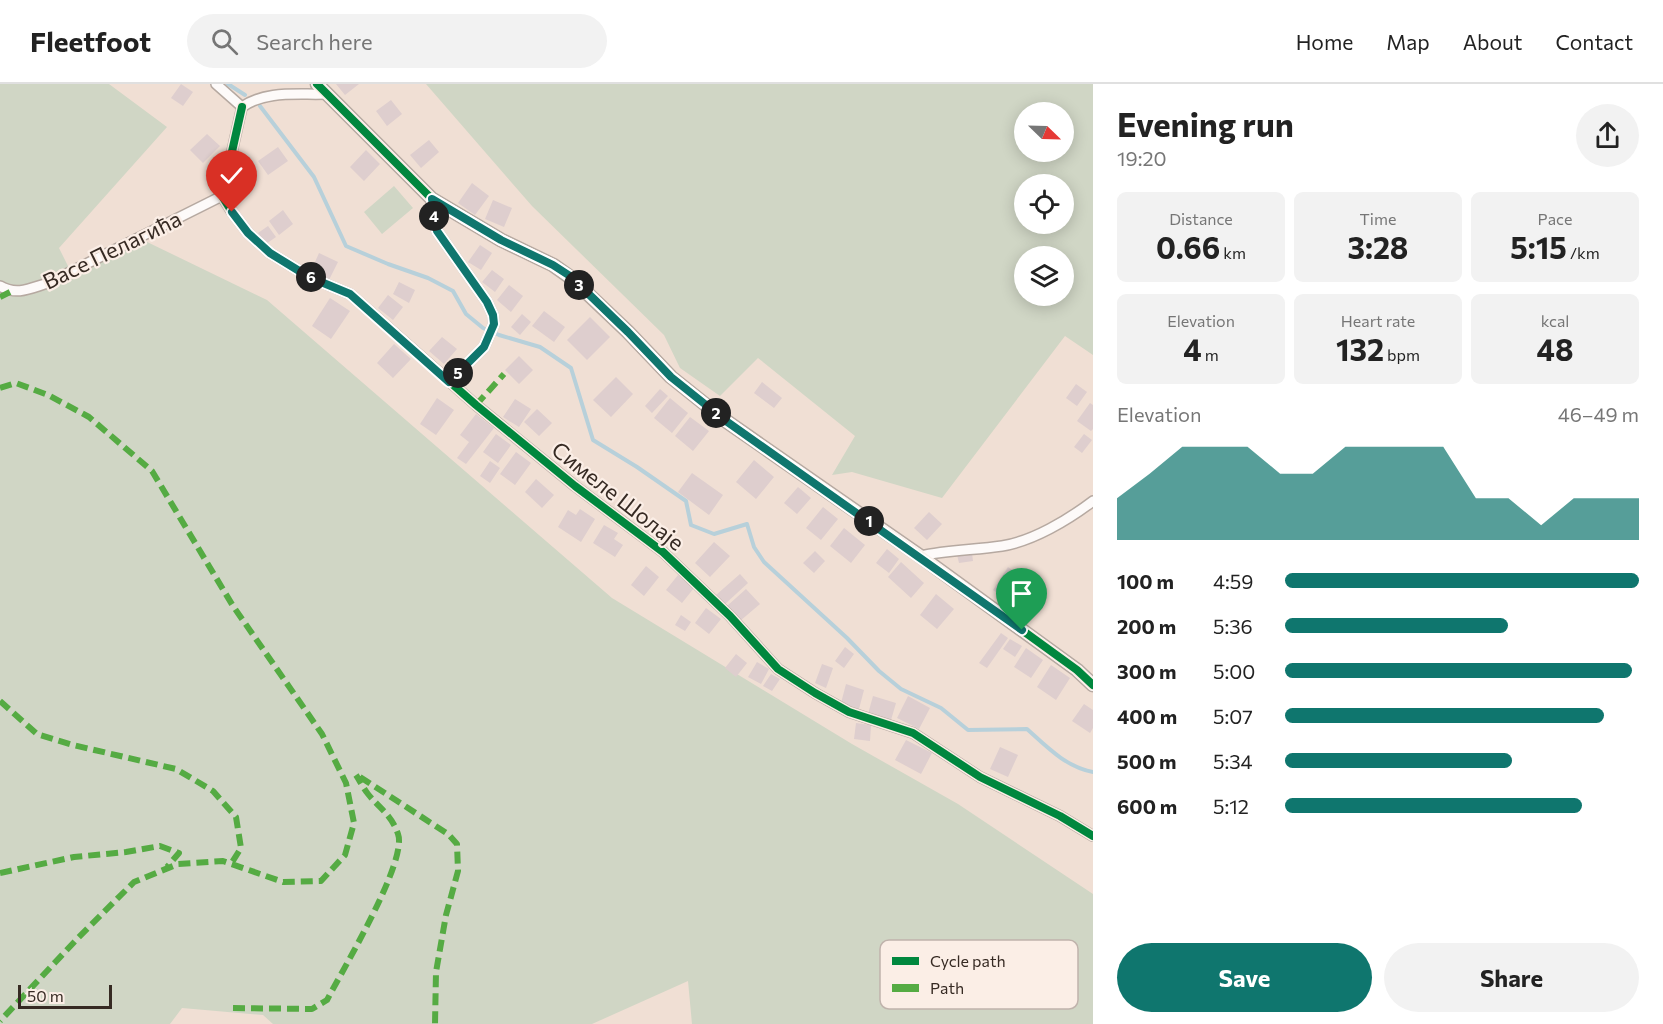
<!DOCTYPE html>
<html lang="en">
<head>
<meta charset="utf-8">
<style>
	:root { --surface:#fff; --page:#f2f2f2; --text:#222; --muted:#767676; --line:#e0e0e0; --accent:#0f766e }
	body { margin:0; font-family:Commissioner,sans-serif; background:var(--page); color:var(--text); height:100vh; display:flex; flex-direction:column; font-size:22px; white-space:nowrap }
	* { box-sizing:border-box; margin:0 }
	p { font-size:20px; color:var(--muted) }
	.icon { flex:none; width:33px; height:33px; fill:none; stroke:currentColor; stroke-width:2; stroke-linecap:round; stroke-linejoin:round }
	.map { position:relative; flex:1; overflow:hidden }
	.drawer { display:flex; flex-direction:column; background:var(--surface); width:570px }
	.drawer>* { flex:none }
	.needle { width:39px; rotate:113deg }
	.controls { position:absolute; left:1014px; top:18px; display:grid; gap:12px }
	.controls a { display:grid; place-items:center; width:60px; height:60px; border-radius:50%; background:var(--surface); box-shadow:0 3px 15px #0003; font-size:30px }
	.scale { position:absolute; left:18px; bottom:15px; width:94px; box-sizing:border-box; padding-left:6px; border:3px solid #362a23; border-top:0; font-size:16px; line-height:21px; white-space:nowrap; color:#362a23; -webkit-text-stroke:4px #fbeee6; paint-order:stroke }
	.pin { position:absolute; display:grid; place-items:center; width:51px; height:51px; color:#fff; margin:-62px -26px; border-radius:50% 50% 50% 0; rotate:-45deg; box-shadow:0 0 6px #0007 }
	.pin .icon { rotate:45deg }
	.km { position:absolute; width:30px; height:30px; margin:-15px; border-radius:50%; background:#222; color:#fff; font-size:16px; line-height:30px; text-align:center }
	.round { display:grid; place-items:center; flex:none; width:63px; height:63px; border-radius:32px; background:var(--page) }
	.summary { display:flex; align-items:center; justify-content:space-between; height:102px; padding:0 24px }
	h1 { font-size:33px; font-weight:700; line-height:45px }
	.stats { display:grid; grid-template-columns:repeat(3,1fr); gap:9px; height:102px; padding:6px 24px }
	.stats div { display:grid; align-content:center; border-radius:9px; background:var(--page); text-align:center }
	.stats b { font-size:30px; font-weight:700 }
	.stats small { font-size:16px; font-weight:400 }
	.stats p { font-size:16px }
	.chart { height:168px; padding:12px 24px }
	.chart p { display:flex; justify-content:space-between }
	.chart svg { width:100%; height:108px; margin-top:6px; fill:var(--accent); opacity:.7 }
	.primary-button { display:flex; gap:12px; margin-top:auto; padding:12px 24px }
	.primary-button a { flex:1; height:69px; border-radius:36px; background:var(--accent); color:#fff; font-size:24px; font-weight:700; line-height:69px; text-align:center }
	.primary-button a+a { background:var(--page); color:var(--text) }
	ul { padding:0 24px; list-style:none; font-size:20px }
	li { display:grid; grid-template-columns:96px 72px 1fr; align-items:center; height:45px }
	li i { height:15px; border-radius:8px; background:var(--accent) }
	header { display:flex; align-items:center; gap:36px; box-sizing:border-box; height:84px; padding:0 30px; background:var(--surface); border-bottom:2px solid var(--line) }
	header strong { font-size:28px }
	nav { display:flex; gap:33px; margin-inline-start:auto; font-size:21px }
	.search { width:420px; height:54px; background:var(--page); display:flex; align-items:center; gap:15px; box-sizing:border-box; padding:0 21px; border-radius:33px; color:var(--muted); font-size:22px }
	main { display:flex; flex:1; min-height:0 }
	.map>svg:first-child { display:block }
</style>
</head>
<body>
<header>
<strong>Fleetfoot</strong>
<div class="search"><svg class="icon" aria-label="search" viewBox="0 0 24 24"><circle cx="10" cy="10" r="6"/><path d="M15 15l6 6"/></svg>Search here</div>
<nav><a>Home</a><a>Map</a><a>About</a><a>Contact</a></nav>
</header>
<main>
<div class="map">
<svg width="1093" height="940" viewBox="0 0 1093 940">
	<rect width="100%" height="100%" fill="#f0dfd4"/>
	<!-- green -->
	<path fill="#d0d6c5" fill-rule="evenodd" d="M0,0H109L167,43L59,164L73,192L143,156L267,216L612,514L852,660L958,720L1093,810V940H692L688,897L592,940H273L263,931L182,924L170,940H0Z
		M426,0H1093V271L1065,252L942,414L852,388L832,391L855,352L758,274L720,312L680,284L664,251L532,122ZM1024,28H1064V68H1024ZM1024,100H1064V140H1024ZM1064,172V212H1024V172Z
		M394,102L413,124L382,150L364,128Z"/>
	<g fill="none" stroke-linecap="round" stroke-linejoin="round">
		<!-- stream -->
		<path stroke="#b7d0da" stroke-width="4" d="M228,0L245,11
			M260,22L314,93L346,162L388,180L428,194L453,207L466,230L483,244L499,251L540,263L571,284L593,356L637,383L686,417L691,441L714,450L747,440L754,463L764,478L847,554L879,587L901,605L941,624L968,646L1027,645C1047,663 1066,683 1093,688"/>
	</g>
	<!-- building -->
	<path fill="#decece" d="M181,0L193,8L183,22L171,14Z
		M336,0H359L345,11Z
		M391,16L402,30L387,42L376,27Z
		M207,50L220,62L203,79L190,66Z
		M429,56L439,68L421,84L410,71Z
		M278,63L288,77L268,91L258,77Z
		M366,66L380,80L364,97L350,83Z
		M472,99L489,112L475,131L458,119Z
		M493,116L512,124L504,143L485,135Z
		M283,126L293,140L279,151L269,137Z
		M268,142L276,153L266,160L258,149Z
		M480,161L492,169L481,186L468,178Z
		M319,169L338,178L329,196L311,187Z
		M492,186L504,195L495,208L482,198Z
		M399,198L415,206L409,219L393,210Z
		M509,201L523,212L511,228L497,216Z
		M388,211L403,223L393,236L378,224Z
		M330,214L350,227L331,255L312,242Z
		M544,227L565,243L554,258L532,242Z
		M522,230L531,238L520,251L511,243Z
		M590,233L610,253L587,276L567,256Z
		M442,253L457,265L444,280L429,267Z
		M394,260L411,275L393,294L377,279Z
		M519,272L533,286L519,300L505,286Z
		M616,293L633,310L611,333L593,316Z
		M762,298L782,314L774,324L754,309Z
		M1076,300L1087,308L1077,322L1066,314Z
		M660,305L668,312L652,329L645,322Z
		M437,314L454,326L436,351L420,340Z
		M670,314L688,329L672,349L654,334Z
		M515,315L531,325L519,343L503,333Z
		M1090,319L1093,321V345L1091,347L1077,337Z
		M537,325L552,339L539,352L524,338Z
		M476,330L494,344L466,380L457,374L469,358L460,351Z
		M690,333L709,347L693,367L675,352Z
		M496,350L511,361L498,379L483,368Z
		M1084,350L1092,356L1082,369L1074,363Z
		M516,368L531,379L515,401L500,390Z
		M754,376L774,393L756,415L736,398Z
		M490,377L500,384L490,399L480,392Z
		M692,389L723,411L709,431L678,408Z
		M536,395L554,411L542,424L525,408Z
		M798,403L811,414L797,430L784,419Z
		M823,423L838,435L821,456L806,444Z
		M580,425L595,435L581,458L558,443L568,426L576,431Z
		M929,428L942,440L927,456L914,444Z
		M604,441L618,449L614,455L623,461L615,473L593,459Z
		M844,444L865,461L851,479L830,462Z
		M714,458L730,472L710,493L695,479Z
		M887,465L899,475L889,489L876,479Z
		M815,467L825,477L814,489L803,479Z
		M972,469L973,477L959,479L957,471Z
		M901,478L924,499L911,514L888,493Z
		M646,482L659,493L644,512L631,501Z
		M1008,483L1024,494L1008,516L993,506Z
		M740,490L748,499L724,521L716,511Z
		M678,491L694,504L682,519L666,506Z
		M746,505L760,520L740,537L727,522Z
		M936,510L954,525L937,545L920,531Z
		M706,524L721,535L709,550L695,539Z
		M681,531L691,538L685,547L675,541Z
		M1001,549L1008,554L987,584L979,579Z
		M1010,555L1022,562L1015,573L1003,565Z
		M845,563L854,570L844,584L835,577Z
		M1026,564L1043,576L1031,594L1014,583Z
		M736,570L747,579L736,593L725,584Z
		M757,578L769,585L761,600L748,593Z
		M822,580L833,584L826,604L815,599Z
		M1051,581L1070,594L1056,616L1037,603Z
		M771,590L780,595L772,607L763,602Z
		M846,600L864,606L859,625L841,619Z
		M873,612L896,619L891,636L868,630Z
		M908,612L930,624L919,645L897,634Z
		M1084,620L1093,626V644L1090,649L1072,637Z
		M856,639L871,641L870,657L854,655Z
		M906,656L932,669L921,690L895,676Z
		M1000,663L1018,671L1008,693L990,685Z"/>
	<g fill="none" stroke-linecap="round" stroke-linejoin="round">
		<!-- minor casing -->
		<g stroke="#b6a9a1" stroke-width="12">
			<path id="minor" d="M216,0L242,23
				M242,23L222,112L232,128L248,149L270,169L309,193L350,210L476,321L575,402L663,468L730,532L778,585L815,609L849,628L913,649L980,693L1060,732L1093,752
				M242,23C266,6 298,11 326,10
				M432,115L437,147L487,218L493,231L494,240L484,263L449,298
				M0,202C17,212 31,204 48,199L222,112
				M920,472C948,466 975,466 1002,462C1033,457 1068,436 1093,417"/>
		</g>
		<!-- tertiary casing -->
		<g stroke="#b6a9a1" stroke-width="15">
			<path id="tertiary" d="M317,0L432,115L501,156L553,181L570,193L628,248L671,293L726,337L920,472L1077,586L1093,601"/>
		</g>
		<!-- minor -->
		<use href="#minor" stroke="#fdfaf9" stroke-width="9"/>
		<!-- tertiary -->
		<use href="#tertiary" stroke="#fdfaf9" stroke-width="12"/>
		<!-- quiet -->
		<path stroke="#55ab43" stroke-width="6" stroke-dasharray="12 6" stroke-linecap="butt" d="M0,213L10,208
			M0,304L16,299L48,311L89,333L152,387L233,522L322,650L346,699L354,739L345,771L321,797L283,798L223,777L178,780L134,798L78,854L0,937
			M476,321L504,290
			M0,617L37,650L73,661L176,685L213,707L236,733L241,764L231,780
			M360,693L448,750L457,760L458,787L446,831L436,888L435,940
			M0,789L74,773L126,768L160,762L179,769L167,783
			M233,924L312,925L327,916C342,887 408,777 398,750C391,730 380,725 368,710C363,704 360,697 356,691"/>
		<!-- cycleway casing -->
		<g stroke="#fbeee6" stroke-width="11">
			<path id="cycleway" d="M317,0L432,115L501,156L553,181L570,193L628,248L671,293L726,337L920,472L1077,586L1093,601
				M242,23L222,112L232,128L248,149L270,169L309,193L350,210L476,321L575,402L663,468L730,532L778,585L815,609L849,628L913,649L980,693L1060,732L1093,752"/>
		</g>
		<!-- cycleway -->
		<use href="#cycleway" stroke="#00873e" stroke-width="8"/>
	</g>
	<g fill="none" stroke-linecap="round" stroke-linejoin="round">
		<!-- route casing -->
		<g stroke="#fff" stroke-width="12">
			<path id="route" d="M232,128L248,149L270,169L309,193L350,210L449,298L484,263L494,240L493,231L487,218L437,147L432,115L501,156L553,181L570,192L628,248L671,293L726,337L1022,546"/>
		</g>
		<!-- route -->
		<use href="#route" stroke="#0f766e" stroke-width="8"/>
	</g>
	<g text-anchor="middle" stroke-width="4.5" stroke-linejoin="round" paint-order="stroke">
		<!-- street labels -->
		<g font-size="22" fill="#362a23" stroke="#fbeee6">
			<text transform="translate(112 166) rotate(-26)" y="8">Васе Пелагића</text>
			<text transform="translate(618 412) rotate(38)" y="8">Симеле Шолаје</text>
		</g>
	</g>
	<!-- legend -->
	<rect x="880" y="856" width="198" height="69" rx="9" fill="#fbeee6" stroke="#c0b3ac" stroke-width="1.5"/>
	<rect x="892" y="873" width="27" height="8" fill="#00873e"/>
	<rect x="892" y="900" width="27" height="8" fill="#55ab43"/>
	<g font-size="16" fill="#362a23">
		<text x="930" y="883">Cycle path</text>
		<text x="930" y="910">Path</text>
	</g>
</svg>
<div class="controls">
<a><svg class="needle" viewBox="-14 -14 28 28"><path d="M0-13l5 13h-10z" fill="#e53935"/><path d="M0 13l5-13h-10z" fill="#767676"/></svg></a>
<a><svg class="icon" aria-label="locate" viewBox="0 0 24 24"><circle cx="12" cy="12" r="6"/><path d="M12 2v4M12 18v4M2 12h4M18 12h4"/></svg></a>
<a><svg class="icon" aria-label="layers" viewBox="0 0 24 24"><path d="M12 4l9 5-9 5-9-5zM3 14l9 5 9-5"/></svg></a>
</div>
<div class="scale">50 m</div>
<div class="pin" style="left:1022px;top:546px;background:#1e9e55"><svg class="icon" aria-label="arrive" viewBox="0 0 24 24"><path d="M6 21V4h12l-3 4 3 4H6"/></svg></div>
<div class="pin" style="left:232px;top:128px;background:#d93025"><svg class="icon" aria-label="check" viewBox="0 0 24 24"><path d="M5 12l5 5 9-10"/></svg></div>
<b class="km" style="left:869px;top:437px">1</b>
<b class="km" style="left:716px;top:329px">2</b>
<b class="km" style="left:579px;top:201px">3</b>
<b class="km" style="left:434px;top:132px">4</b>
<b class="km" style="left:458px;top:289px">5</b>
<b class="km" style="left:311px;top:193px">6</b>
</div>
<section class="drawer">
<div class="summary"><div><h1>Evening run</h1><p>19:20</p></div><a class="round"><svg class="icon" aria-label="share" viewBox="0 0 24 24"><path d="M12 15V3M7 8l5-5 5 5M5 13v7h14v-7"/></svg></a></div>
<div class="stats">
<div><p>Distance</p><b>0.66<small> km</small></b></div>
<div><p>Time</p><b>3:28</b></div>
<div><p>Pace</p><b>5:15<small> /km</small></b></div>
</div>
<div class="stats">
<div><p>Elevation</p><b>4<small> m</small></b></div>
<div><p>Heart rate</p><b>132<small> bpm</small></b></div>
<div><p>kcal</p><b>48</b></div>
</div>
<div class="chart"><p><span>Elevation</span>46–49 m</p>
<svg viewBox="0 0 160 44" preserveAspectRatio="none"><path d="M0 44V27L10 17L20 6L30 6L40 6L50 17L60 17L70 6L80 6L90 6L100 6L110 27L120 27L130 38L140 27L150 27L160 27V44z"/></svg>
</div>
<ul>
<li><b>100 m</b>4:59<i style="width:100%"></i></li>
<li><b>200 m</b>5:36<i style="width:63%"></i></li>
<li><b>300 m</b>5:00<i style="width:98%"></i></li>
<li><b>400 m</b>5:07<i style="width:90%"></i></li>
<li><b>500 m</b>5:34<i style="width:64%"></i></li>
<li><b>600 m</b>5:12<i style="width:84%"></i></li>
</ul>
<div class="primary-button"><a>Save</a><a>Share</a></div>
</section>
</main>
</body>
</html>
